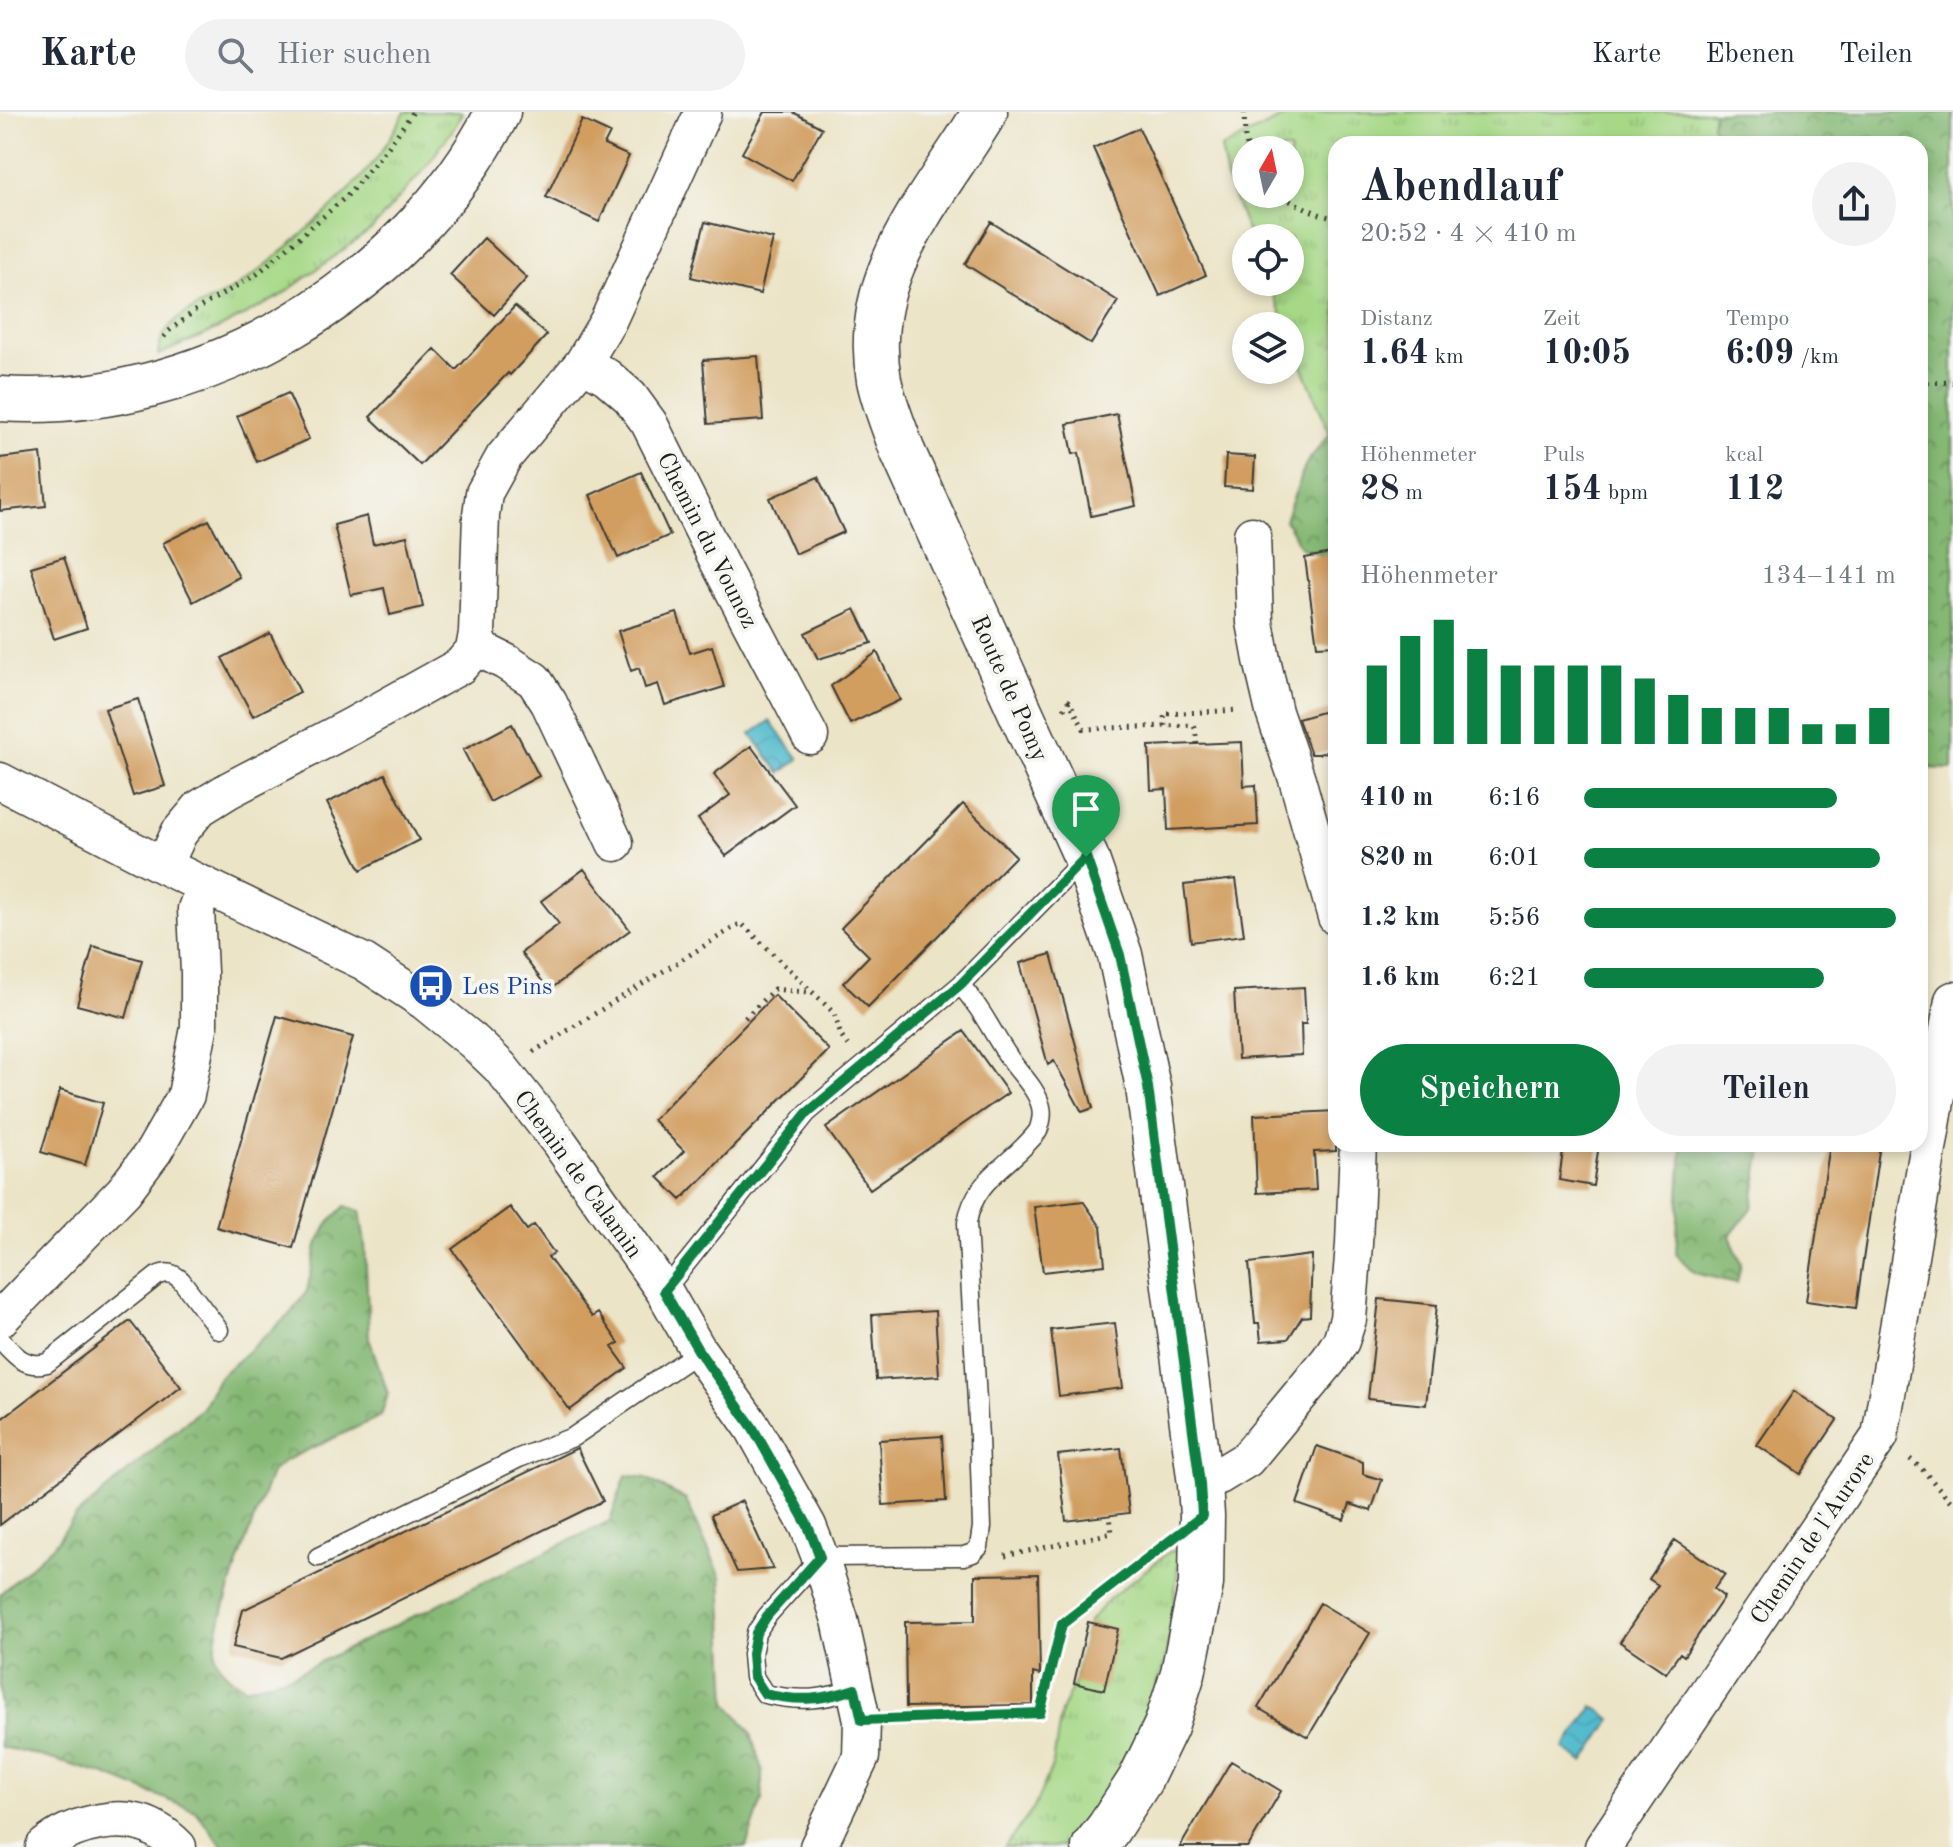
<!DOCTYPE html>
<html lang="de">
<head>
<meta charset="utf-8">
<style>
	:root { --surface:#fff; --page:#f2f2f3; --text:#1f2937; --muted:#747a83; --line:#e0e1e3; --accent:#0b8043 }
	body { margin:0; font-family:"Old Standard TT",serif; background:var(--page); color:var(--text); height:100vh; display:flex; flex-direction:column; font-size:30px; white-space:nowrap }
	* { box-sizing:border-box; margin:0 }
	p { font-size:26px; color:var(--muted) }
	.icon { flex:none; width:44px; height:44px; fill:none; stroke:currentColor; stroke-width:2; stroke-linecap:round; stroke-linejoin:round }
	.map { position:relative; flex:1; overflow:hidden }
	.details { position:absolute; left:1328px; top:24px; width:600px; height:1016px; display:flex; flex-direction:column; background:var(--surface); border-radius:24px; box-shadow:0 4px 12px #0003 }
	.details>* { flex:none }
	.needle { width:52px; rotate:9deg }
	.buttons { position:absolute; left:1232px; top:24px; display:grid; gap:16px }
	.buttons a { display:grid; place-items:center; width:72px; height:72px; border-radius:50%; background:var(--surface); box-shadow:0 4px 12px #0003; font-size:40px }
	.pin { position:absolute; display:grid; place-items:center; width:68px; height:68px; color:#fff; margin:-82px -34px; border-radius:50% 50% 50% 0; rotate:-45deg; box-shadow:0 0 8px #0007 }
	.pin .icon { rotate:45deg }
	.round { display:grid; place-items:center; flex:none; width:84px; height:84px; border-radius:42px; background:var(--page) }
	.summary { display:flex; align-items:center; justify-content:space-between; height:136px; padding:0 32px }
	h1 { font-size:44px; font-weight:700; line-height:60px }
	.figures { display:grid; grid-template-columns:repeat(3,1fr); gap:12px; height:136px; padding:8px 32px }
	.figures div { display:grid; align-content:center }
	.figures b { font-size:34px; font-weight:700 }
	.figures small { font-size:22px; font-weight:400 }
	.figures p { font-size:22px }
	.chart { height:224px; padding:16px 32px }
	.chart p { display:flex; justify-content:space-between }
	.chart svg { width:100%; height:144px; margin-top:8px; stroke:var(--accent); stroke-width:6 }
	.primary-button { display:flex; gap:16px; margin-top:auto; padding:16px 32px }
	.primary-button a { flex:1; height:92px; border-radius:48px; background:var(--accent); color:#fff; font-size:32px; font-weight:700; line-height:92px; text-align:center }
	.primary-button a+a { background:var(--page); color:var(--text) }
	ul { padding:0 32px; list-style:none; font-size:26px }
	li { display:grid; grid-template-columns:128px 96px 1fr; align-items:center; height:60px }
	li i { height:20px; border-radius:10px; background:var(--accent) }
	header { display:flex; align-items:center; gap:48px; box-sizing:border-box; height:112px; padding:0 40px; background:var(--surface); border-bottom:2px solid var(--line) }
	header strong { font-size:38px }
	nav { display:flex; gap:44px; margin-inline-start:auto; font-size:28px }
	.search { width:560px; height:72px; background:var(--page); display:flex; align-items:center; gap:20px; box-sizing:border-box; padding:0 28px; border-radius:44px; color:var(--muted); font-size:30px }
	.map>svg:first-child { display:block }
</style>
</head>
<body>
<header>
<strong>Karte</strong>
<div class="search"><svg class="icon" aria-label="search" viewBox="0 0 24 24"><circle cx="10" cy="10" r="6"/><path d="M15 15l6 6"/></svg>Hier suchen</div>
<nav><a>Karte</a><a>Ebenen</a><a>Teilen</a></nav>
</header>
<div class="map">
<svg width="1953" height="1735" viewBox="0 0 1953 1735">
	<defs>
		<pattern id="grass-tufts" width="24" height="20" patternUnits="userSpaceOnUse" patternTransform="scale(2)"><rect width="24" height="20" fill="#a6d886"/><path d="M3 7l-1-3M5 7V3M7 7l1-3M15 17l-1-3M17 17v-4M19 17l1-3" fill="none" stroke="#8eb973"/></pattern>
		<pattern id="forest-crowns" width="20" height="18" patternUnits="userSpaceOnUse" patternTransform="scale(2)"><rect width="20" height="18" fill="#84b873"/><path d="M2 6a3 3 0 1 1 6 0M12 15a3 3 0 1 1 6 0" fill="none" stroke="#6b955e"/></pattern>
		<pattern id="water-waves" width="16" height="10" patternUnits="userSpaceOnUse" patternTransform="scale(2)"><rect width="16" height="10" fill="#52bbce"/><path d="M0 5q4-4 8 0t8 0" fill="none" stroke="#47a0b0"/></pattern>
	</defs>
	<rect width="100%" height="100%" fill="#f6f6f2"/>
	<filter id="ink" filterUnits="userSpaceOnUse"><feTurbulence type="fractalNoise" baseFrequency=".0125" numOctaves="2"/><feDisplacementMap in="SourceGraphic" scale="16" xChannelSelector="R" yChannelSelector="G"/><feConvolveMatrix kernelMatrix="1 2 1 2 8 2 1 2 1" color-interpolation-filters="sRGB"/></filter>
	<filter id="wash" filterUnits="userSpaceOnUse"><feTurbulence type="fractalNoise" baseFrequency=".006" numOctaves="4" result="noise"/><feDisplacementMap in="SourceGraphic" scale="32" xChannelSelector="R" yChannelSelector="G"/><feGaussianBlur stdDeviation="1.8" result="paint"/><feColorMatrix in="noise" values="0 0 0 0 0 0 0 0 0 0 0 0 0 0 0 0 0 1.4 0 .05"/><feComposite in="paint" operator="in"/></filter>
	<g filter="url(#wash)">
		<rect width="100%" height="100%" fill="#ece4c7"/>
		<!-- grass -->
		<path fill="url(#grass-tufts)" stroke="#617a51" stroke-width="2" fill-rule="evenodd" d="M405,0H462L456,13L426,55L372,117L279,185L216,218L158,243C160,204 202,195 231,178C259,161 284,138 308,117C335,93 363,67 383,37C391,25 398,12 405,0Z
			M1294,0H1714L1712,13L1723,32H1336V314L1330,322L1290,224V214H1286L1268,170H1290V126H1250L1227,68L1221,36ZM1246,38H1290V82H1246Z
			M1180,1437L1171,1514L1164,1552L1136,1629L1090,1707L1068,1735H1005L1034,1696L1053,1652L1061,1600L1074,1571L1088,1510L1110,1486L1169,1440Z"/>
		<!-- forest -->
		<path fill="url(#forest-crowns)" stroke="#506a48" stroke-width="2" d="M1714,0H1953V657L1920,656V32H1723L1712,13Z
			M1336,314V442L1324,444L1301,436L1285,408L1306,352Z
			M1682,1032H1763L1752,1096L1730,1124L1741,1151L1737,1171L1695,1161L1676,1142Z
			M345,1094L360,1099L365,1132L369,1226L388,1282L381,1304L284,1349L271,1361C260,1392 209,1520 216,1545C221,1560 232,1567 245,1576L293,1563L610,1409L626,1363L646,1366L686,1388L721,1465L727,1590L751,1621L762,1658V1688L746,1735H223L196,1699L103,1662L26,1640L0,1635V1482L53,1434L75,1405L202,1296L219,1265L289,1203L307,1179L317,1133L327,1113Z"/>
		<!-- water -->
		<path fill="url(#water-waves)" stroke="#376c75" stroke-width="2" d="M770,609L799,647L780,661L751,622Z
			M1593,1594L1612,1607L1584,1650L1564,1637Z"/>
		<g id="blocks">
			<!-- building -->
			<path fill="#d19e60" d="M765,0H793L822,16L792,69L742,41Z
				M582,8L610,21L604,33L629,44L599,110L546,85Z
				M1139,16L1206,163L1160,184L1093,36Z
				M705,110L773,127L760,182L691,165Z
				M991,110L1118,189L1091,232L965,152Z
				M484,126L527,166L494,203L450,163Z
				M515,194L547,223L510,263L508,261L420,353L370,305L435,237L456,258Z
				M758,244L763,308L708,312L703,248Z
				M288,281L309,327L257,350L237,304Z
				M1117,302L1136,394L1091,404L1079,341L1073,342L1067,312Z
				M41,341L46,394L0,399V346Z
				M1226,343L1255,345L1253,377L1224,375Z
				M641,360L670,423L618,446L590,383Z
				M818,365L844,420L795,442L770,386Z
				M367,404L373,432L407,424L423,495L390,503L384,476L351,483L334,413Z
				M209,408L239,465L193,490L163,431Z
				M1336,440V533L1317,534L1305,446Z
				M64,445L87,516L54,527L31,455Z
				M855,497L872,531L818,547L805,521Z
				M677,501L690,541L712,534L724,575L665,593L658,572L645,576L639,556L631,559L618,519Z
				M270,521L300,580L253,604L222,546Z
				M877,540L900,588L850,612L831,574Z
				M138,587L165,674L133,684L105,597Z
				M1336,596V637L1319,642H1311L1298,607Z
				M512,612L539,664L490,690L463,638Z
				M1242,630L1244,674L1256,673L1258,713L1168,718L1166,677L1151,678L1149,634Z
				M751,634L795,693L726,744L698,707L730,683L714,662Z
				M385,662L419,728L361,758L327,691Z
				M963,692L1016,744L868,895L843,871L869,844L841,816Z
				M584,757L630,818L549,878L521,841L559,812L541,789Z
				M1236,767L1244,823L1191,830L1184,773Z
				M93,834L142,848L126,906L77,893Z
				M1051,842L1093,996L1082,1000L1054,949L1048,953L1020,851Z
				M1304,875L1306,912H1301L1302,943L1238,947L1234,879Z
				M774,883L829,938L681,1088L658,1065L684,1039L653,1008Z
				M277,904L353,925L293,1136L216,1115Z
				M964,919L1008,981L870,1077L826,1016Z
				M60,978L103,991L85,1053L41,1040Z
				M1336,999V1039L1314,1040L1316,1078L1257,1081L1254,1003Z
				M1564,1032H1599L1593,1074L1559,1068Z
				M1830,1032H1880L1856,1196L1806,1189Z
				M1083,1089L1101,1115L1105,1153L1043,1160L1034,1095Z
				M510,1095L527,1118L534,1113L554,1141L548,1145L592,1205L598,1201L619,1231L612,1235L627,1256L570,1298L452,1137Z
				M1312,1143L1310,1204L1302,1205L1288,1227L1261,1229L1259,1211H1255L1249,1151Z
				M1379,1187L1437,1193L1426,1293L1368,1287Z
				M935,1199L939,1264L876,1268L872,1203Z
				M130,1209L181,1275L0,1413V1308Z
				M1115,1211L1123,1276L1059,1284L1051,1218Z
				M1794,1279L1837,1308L1801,1362L1757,1333Z
				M942,1324L946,1389L883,1393L879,1328Z
				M1317,1334L1363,1350V1362L1382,1368L1371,1399L1350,1392L1344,1408L1297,1392Z
				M577,1336L603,1389L281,1546L233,1535L243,1498Z
				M1121,1336L1129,1401L1066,1409L1058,1343Z
				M742,1389L773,1457L737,1460L711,1403Z
				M1675,1428L1725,1462L1714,1477L1724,1485L1684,1544L1680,1541L1666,1561L1620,1530L1658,1473L1649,1467Z
				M1038,1462L1040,1563L1033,1561V1593L906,1595L905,1510L975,1509V1463Z
				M1320,1491L1370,1521L1308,1625L1258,1596Z
				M1088,1510L1118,1517L1104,1578L1074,1571Z
				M1231,1649L1281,1679L1248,1735H1180Z"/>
		</g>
	</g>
	<g filter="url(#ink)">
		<use href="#blocks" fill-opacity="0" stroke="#3b3a36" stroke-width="2"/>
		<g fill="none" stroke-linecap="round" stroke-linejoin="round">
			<!-- lane casing -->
			<g stroke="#3b3a36" stroke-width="21">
				<path id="lane" d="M664,1179L807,1001L960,873L1084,747
					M0,1227C14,1242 24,1257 47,1251L157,1164C167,1159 173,1161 181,1168L219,1218
					M318,1445L519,1346L573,1325L685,1249L698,1238
					M855,1577C822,1588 800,1590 765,1582L754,1565L752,1542L756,1521L767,1504L820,1445L964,1444L973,1441L979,1435L982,1415L979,1325L967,1111C974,1066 1012,1053 1038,1019C1041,1011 1043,1003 1041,995C1037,977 1020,962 1010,947C993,922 981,895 960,873"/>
			</g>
			<!-- street casing -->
			<g stroke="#3b3a36" stroke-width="39">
				<path id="street" d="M583,251L607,265L630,285L649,311L719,451L810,624
					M1252,423L1255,510L1262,548L1274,600L1297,667L1336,805
					M474,538L488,541L506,550L534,568L549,591L615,731
					M0,669L164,754L364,850L425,890L474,930L500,955L559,1030L664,1179L698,1238L753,1316L808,1414L820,1445L840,1508L862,1608L861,1645L818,1735
					M164,754L179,721L200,696L229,678L350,615L460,554L474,538L477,521L481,403L484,381L504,345L583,251L608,209L703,0
					M0,1207L124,1079L154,1039L186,983L199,916V860L196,797L205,773
					M1200,1372L1219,1364L1247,1347L1329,1248L1341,1229L1348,1207L1354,1132L1358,1032
					M44,1735C72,1711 125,1698 158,1719C165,1723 172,1729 178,1735
					M1603,1735L1880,1324L1953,888"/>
			</g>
			<!-- secondary casing -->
			<g stroke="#3b3a36" stroke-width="47">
				<path id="secondary" d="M985,0C935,84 859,161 879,268C884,292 894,315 902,338L1086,745L1120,843L1148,975L1200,1372L1202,1404L1201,1472L1183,1561L1166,1614L1140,1668L1108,1717L1094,1735
					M0,287C199,301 408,177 498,0"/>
			</g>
			<!-- path -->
			<path stroke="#3b3a36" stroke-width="5" stroke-dasharray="2 6" stroke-linecap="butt" d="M1244,0L1245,25L1248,38
				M1275,82L1319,102L1336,107
				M164,225L169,219L197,197L257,162L347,84L389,34L413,0
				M1920,271L1953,270
				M1064,597L1069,589L1084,617L1193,613L1195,616L1197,632
				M1165,614L1164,602L1239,598
				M745,906L774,877L813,881
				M533,940L741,811L834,901L841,924L848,934
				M1910,1347L1921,1356L1953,1392
				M1005,1444L1112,1421L1110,1403
				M899,1606L1040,1601L1062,1512L1162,1435"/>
			<!-- lane -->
			<use href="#lane" stroke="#fff" stroke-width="18"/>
			<!-- street -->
			<use href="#street" stroke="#fff" stroke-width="36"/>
			<!-- secondary -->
			<use href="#secondary" stroke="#fff" stroke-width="44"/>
		</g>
	</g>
	<g fill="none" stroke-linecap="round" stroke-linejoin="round" filter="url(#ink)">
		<!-- route casing -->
		<g stroke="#fff" stroke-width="16">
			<path id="route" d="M1086,745L1120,843L1148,975L1200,1372L1202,1404L1062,1512L1040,1601L862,1608L855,1577C822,1588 800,1590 765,1582L754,1565L752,1542L756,1521L767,1504L820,1445L808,1414L753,1316L698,1238L664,1179L807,1001L960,873Z"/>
		</g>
		<!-- route -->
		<use href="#route" stroke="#0b8043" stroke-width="10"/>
	</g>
	<!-- icons -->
	<defs>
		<g id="bus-disc" transform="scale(2.3)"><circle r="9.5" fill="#1a4fb4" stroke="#f6f6f2"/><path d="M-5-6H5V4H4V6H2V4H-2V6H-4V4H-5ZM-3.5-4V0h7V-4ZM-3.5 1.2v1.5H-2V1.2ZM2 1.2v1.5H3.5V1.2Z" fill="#fff"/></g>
	</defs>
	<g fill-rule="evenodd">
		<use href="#bus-disc" x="431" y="874"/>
	</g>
	<g text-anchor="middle" stroke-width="8" stroke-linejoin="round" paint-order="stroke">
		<!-- street labels -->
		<g font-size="24" fill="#1c1c1c" stroke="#f6f6f2">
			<text transform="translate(708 428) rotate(63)" y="8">Chemin du Vounoz</text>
			<text transform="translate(1010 576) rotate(66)" y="8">Route de Pomy</text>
			<text transform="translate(579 1062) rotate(54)" y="8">Chemin de Calamin</text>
			<text transform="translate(1812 1426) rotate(-56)" y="8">Chemin de l'Aurore</text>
		</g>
		<!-- transit labels -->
		<g font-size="24" fill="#164399" stroke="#f6f6f2" text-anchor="start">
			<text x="462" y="882">Les Pins</text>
		</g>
	</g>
</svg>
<div class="buttons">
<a><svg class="needle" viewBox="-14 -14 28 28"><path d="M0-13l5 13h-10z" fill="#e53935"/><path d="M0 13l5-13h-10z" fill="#747a83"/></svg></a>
<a><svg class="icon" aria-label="locate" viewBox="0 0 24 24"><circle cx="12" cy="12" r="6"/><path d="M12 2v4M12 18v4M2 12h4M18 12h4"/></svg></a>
<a><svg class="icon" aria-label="layers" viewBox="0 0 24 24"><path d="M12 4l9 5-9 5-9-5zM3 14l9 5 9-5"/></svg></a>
</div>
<div class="pin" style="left:1086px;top:745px;background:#1e9e55"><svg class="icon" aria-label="arrive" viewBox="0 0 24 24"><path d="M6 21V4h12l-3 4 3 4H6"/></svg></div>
<section class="details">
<div class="summary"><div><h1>Abendlauf</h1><p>20:52 · 4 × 410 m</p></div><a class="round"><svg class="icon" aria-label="share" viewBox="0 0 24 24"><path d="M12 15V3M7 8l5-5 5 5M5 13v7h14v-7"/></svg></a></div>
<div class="figures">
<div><p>Distanz</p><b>1.64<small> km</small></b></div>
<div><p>Zeit</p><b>10:05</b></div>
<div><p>Tempo</p><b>6:09<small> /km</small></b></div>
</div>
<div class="figures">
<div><p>Höhenmeter</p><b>28<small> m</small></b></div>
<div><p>Puls</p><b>154<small> bpm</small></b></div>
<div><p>kcal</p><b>112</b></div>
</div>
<div class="chart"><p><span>Höhenmeter</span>134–141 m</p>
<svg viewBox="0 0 160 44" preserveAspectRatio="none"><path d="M5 44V20M15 44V11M25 44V6M35 44V15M45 44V20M55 44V20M65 44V20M75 44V20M85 44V24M95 44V29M105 44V33M115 44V33M125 44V33M135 44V38M145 44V38M155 44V33"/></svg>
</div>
<ul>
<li><b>410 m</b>6:16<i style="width:81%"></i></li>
<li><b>820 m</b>6:01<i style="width:95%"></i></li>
<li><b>1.2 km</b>5:56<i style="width:100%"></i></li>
<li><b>1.6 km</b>6:21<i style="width:77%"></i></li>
</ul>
<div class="primary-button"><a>Speichern</a><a>Teilen</a></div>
</section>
</div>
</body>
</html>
